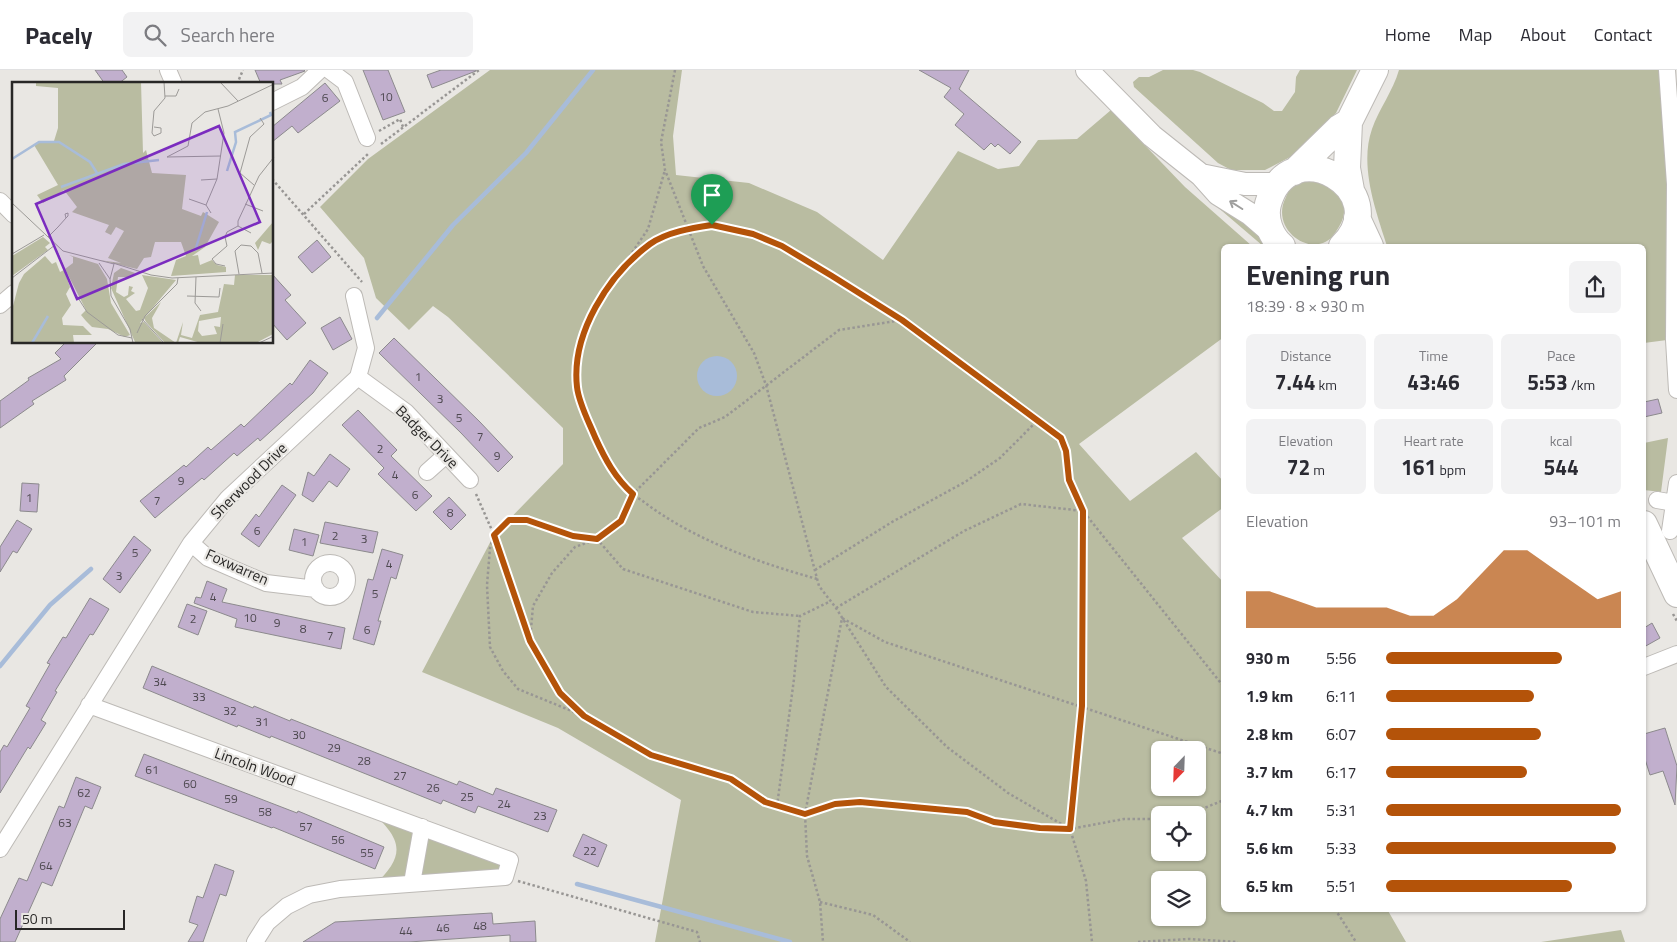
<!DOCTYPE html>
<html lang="en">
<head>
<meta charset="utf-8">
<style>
	:root { --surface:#fff; --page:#f2f2f3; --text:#2b2b33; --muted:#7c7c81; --line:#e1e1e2; --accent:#b45309 }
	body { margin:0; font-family:"Titillium Web",sans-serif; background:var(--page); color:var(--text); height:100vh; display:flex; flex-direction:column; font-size:19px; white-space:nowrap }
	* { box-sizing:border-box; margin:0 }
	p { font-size:16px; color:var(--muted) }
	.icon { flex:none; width:28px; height:28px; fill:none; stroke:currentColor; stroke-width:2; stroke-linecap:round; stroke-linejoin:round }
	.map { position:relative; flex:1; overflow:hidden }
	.drawer { position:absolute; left:1221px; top:174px; width:425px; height:668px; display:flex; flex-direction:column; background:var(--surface); border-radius:8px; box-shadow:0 1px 4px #0004 }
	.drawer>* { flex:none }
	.needle { width:32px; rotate:203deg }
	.buttons { position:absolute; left:1151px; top:671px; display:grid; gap:10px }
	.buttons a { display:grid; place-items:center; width:55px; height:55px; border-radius:8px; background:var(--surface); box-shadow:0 1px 4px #0004; font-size:25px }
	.scale { position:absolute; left:15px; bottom:12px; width:110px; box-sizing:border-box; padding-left:5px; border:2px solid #282726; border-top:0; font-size:14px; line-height:18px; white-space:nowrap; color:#282726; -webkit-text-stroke:4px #e9e7e3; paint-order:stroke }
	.pin { position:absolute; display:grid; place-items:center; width:42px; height:42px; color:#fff; margin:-51px -21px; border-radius:50% 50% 50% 0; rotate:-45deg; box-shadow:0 0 5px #0007 }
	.pin .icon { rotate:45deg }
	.round { display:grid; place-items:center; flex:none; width:52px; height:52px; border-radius:8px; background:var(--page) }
	.summary { display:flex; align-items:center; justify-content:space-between; height:85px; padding:0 25px }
	h1 { font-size:28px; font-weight:700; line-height:38px }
	.stats { display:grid; grid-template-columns:repeat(3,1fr); gap:8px; height:85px; padding:5px 25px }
	.stats div { display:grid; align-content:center; border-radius:8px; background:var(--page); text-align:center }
	.stats b { font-size:21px; font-weight:700 }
	.stats small { font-size:14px; font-weight:400 }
	.stats p { font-size:14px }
	.chart { height:140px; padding:10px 25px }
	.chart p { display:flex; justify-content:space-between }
	.chart svg { width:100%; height:90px; margin-top:5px; fill:var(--accent); opacity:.7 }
	ul { padding:0 25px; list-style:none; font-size:16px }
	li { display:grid; grid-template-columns:80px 60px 1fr; align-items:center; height:38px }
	li i { height:12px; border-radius:6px; background:var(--accent) }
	header { display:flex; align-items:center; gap:30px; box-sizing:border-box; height:70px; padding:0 25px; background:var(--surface); border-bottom:1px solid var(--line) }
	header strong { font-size:24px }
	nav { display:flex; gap:28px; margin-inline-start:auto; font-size:18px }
	.search { width:350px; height:45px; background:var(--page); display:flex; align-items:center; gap:12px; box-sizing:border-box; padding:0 18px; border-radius:8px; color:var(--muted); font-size:19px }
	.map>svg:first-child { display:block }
</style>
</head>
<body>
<header>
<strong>Pacely</strong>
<div class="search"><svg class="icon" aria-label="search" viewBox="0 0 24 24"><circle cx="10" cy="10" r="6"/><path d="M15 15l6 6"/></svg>Search here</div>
<nav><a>Home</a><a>Map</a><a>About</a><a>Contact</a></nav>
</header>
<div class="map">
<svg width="1677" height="872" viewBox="0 0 1677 872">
	<rect width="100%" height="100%" fill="#e9e7e3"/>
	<!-- green -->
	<path fill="#b9bca1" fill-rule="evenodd" d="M490,0H682L673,66L676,105L749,113L817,142L883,190L958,81L998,99L1019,96L1038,70L1077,69L1111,40L1185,117L1252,176H1224V267L1079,374L1130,431L1196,382L1224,412V437L1182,468L1224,513V839H1387L1406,872H655L681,730L558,658L422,602L494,465L563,394V358L448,247L433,236L409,260L376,228L364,188L320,137L368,89ZM1160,680H1198V718H1160ZM1160,745H1198V782H1160ZM1160,810H1198V848H1160Z
		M1163,0H1193L1200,2L1263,33L1274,41H1282L1295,22L1296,7L1300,0H1357L1336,43L1296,84L1265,100H1231L1218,93L1134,17L1133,12L1139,7H1149Z
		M1399,0H1659L1668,115L1667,270L1644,273V176H1387C1376,141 1359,96 1372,59C1379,39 1393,21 1399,0Z
		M1321,110L1344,132C1345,146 1343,151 1335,163C1316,192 1268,161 1286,127C1288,122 1290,118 1295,115C1301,111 1313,111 1321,110Z
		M1208,129L1250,157L1268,176H1263Z
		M1668,368L1661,422L1644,420V373Z
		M365,736L510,790L505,807L373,816C411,782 399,766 365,736Z
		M1621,860L1625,872H1541Z"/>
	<!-- water -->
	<path fill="#a8bcd9" d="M697 306a20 20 0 1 1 40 0a20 20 0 1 1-40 0Z"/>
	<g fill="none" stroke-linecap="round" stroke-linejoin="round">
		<!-- stream -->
		<path stroke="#a8bcd9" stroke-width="4.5" d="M377,248L453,155L526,83L593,0
			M0,596L50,535L91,499
			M577,814L790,872"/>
	</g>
	<!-- building -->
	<path fill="#c1afcd" stroke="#8c8a8d" d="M95,0H122L127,7L118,14H105Z
		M255,0H304L305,1L280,10L282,14H261Z
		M363,0H388L405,42L383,50Z
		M441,0H476V1L432,18L427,5Z
		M919,0H969L959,19L1021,72L1010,84L998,74L995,77L991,73L984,80L955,55L964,44L944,27L951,18Z
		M325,13L340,31L298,63L292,56L272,72V57Z
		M317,170L331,187L312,203L298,187Z
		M272,204L291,225L285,230L306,253L287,270L272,253Z
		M340,247L352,269L333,280L321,258Z
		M394,268L480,352L513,387L498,402L461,363L379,283Z
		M66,272H98L64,306L66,310L32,331L34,334L0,358V331L29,310L28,308L61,289L55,283Z
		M310,290L328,303L313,323L260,371L258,368L237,386L234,383L204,410L202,408L155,448L140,431L184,395L186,397L208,377L211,380L241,354L244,357L290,313L292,315Z
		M1658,329L1662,343L1644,347V332Z
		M358,340L397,380L391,386L432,426L416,441L378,404L384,398L342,355Z
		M330,384L350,399L337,417L329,411L313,432L302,425L308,402L314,406Z
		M22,413L39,414L37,442L20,441Z
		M282,415L296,425L259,477L241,464L256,444L259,447Z
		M449,427L466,445L451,460L433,442Z
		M17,450L32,459L17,483L13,481L0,502V477Z
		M325,452L378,462L373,483L320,473Z
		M294,459L319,465L313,486L289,480Z
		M134,466L151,480L120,523L103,509Z
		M382,479L403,485L396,509L391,507L378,551H381L374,575L353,569L368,509L373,510Z
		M207,511L227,519L222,532L345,558L341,579L235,557L237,549L194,533L196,527L201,528Z
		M90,528L109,539L93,565L90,564L55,621L57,622L41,650L46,653L30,679L28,677L0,723V682L4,675L7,677L30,638L26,636L50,594L47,593L63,567L66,568Z
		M187,534L207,541L198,565L178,557Z
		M1652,553L1660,568L1644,577V558Z
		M152,596L253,638L254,636L290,651L291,649L457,715L459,711L493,725L496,718L557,740L548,762L478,736L475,743L443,730L441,734L271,666L270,668L238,655L237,657L143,618Z
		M1665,658L1677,696L1675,735L1663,701L1650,705L1644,686V664Z
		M144,684L297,743L298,741L384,777L375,799L273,757L272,758L135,706Z
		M76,707L101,717L92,739L85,736L52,816L42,812L15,872H0V849L19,808L27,811L59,736L64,738Z
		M583,764L607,775L598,797L573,786Z
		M215,794L234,801L226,826L220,824L203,872H188L198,855L189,852L197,826L203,828Z
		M492,843L493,854L535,851L536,872H510V865L409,872H303L335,852Z"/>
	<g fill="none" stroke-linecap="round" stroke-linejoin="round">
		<!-- minor casing -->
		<g stroke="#bdbab6" stroke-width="18">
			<path id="minor" d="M168,0L174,14
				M329,0L345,12L367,68
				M1667,0L1675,114L1674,270L1677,320
				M272,32L302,17L320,0
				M0,131L14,145
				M0,235L14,223
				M358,307L406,342L470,410
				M427,402L446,385
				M1657,430L1674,433
				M1670,461L1677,413
				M191,473L208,488L266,513L316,519
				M313 510a17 17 0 1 1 34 0a17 17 0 1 1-34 0Z
				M1644,597L1677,584
				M89,635L510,790L505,807L340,819L309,825L287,836L267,853L255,872
				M0,779L191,473L228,428L358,307L366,278L354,226
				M412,813L422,757"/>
		</g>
		<!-- secondary casing -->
		<g stroke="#bdbab6" stroke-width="24">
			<path id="secondary" d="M1087,0L1152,66L1201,105L1218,124L1250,144L1272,163
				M1201,105L1245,114H1278"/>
		</g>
		<!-- trunk casing -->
		<g stroke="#bdbab6" stroke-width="28">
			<path id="trunk" d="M1294,102L1339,58L1349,52
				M1351,120L1347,98L1349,52L1375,0
				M1357,148L1370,176
				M1282,176C1271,167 1264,149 1268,134C1289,57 1398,121 1342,176
				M1644,454L1677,524"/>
		</g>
		<!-- path -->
		<path stroke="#989694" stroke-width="2.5" stroke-dasharray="2.5 2.5" stroke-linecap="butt" d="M675,0L661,72L665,100L703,196L754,283L766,315L819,516L836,538L886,617L947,677L1008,723L1070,759L1086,811L1092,872
			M237,14L243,0
			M379,61L400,49L403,57
			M381,74L479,0
			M272,109L362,212
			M304,144L368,84
			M621,199L648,159L665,100
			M476,424L494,465L530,571L560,623L584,646L651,685L731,709L765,732L805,744L807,786L820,832L823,872
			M815,500L892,452L965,412L1000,388L1037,351
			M817,509C757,492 694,470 644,432C635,426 625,419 618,410C602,389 580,342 577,317C573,262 608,206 650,175C657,169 668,166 677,163C688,158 702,153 714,155C764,163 805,189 846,215C921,262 990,316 1061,368L1066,381L1069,410L1083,441L1224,617
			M836,538L964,461L1021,434L1083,441L1081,636L1070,759
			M1673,544L1677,551
			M530,570L533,536L552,503L575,477L597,469L623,499L753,542L800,546
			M584,646L518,619L503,601L490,577L487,515L490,478L494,465L509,450H527L573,466L597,469L621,451L633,424L699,358L725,347L839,260L902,250
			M777,736L794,609L800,546L829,532
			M1187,745L1224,730
			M1160,749H1124L1070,759L1040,758L994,752L967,742L861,732L835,734L805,744L842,548L885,572L1224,684
			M518,811L697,862L700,872
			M820,832L873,845L910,872
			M1335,839L1356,872
			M1138,872L1189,869L1238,872"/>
		<!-- minor -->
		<use href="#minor" stroke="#fff" stroke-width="16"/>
		<!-- secondary -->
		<use href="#secondary" stroke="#fff" stroke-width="22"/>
		<!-- trunk -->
		<use href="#trunk" stroke="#fff" stroke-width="26"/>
	</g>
	<!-- one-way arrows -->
	<defs><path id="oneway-shaft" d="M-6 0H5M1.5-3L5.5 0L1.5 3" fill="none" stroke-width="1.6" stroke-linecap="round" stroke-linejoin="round" transform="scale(1.25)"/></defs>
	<use stroke="#9e9e9d" href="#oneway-shaft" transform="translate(1236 135) rotate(-148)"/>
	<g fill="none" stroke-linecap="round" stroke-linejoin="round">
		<!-- route casing -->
		<g stroke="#fff" stroke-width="10">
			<path id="route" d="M712,155L753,164L782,176L832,206L902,250L1061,368L1066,381L1069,410L1083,441L1082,636L1070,759L1040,758L994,752L967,742L860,732L835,734L805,744L765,732L731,709L651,685L584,646L560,623L530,571L494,465L509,450H527L573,466L597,469L621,451L633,424C615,408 605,389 595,367C589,352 579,334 577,317C571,264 608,205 650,174C667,162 692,158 712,155Z"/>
		</g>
		<!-- route -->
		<use href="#route" stroke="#b45309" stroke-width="6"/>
	</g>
	<g text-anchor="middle" stroke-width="4.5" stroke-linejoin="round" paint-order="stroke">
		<!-- number labels -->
		<g font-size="12" fill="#4e4950">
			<text x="386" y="31">10</text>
			<text x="325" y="32">6</text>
			<text x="418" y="311">1</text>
			<text x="440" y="333">3</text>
			<text x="459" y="352">5</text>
			<text x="480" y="371">7</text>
			<text x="380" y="383">2</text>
			<text x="497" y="390">9</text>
			<text x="395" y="409">4</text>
			<text x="181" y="415">9</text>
			<text x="415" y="429">6</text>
			<text x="29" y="432">1</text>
			<text x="157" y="435">7</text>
			<text x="450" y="447">8</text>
			<text x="257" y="465">6</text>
			<text x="335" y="470">2</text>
			<text x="364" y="473">3</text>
			<text x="304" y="476">1</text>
			<text x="135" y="487">5</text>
			<text x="389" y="498">4</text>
			<text x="119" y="510">3</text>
			<text x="375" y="528">5</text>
			<text x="213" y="531">4</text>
			<text x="250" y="552">10</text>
			<text x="193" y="553">2</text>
			<text x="277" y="557">9</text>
			<text x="303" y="563">8</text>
			<text x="367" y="564">6</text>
			<text x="330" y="570">7</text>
			<text x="160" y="616">34</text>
			<text x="199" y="631">33</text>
			<text x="230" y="645">32</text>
			<text x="262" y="656">31</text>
			<text x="299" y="669">30</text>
			<text x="334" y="682">29</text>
			<text x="364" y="695">28</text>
			<text x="152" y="704">61</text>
			<text x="400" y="710">27</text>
			<text x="190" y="718">60</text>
			<text x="433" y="722">26</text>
			<text x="84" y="727">62</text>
			<text x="467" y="731">25</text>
			<text x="231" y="733">59</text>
			<text x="504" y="738">24</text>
			<text x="265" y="746">58</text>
			<text x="540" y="750">23</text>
			<text x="65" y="757">63</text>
			<text x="306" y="761">57</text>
			<text x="338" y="774">56</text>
			<text x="590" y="785">22</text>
			<text x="367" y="787">55</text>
			<text x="46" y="800">64</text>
			<text x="480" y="860">48</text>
			<text x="443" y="862">46</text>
			<text x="406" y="865">44</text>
		</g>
		<!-- street labels -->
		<g font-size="15" fill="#282726" stroke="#e9e7e3">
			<text transform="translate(427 367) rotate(45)" y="5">Badger Drive</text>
			<text transform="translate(249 411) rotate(-45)" y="5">Sherwood Drive</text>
			<text transform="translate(237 497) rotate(24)" y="5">Foxwarren</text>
			<text transform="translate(255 697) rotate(20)" y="5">Lincoln Wood</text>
		</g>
	</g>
	<!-- overview -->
	<g transform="translate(12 12)">
		<rect width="261" height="261" fill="#e9e7e3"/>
		<path d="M24,0H129L131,71L134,68L140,91L174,93L170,127L189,134L191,130L207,140L193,165L180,174L186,173L188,183L200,178L205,183L214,185V190L159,194L164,178L174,174L169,160H143L139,175L132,176L125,187L87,178L109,181L96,176L112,149L104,145L99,153L93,150L97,143L60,130L65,125L52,108L31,121L25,113L46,103L22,63L27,59H42L46,46V6L24,4ZM261,140V159L258,162L250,159L246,168L243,161ZM31,155L38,161L33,165L36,168L0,194V174ZM57,173L86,182L95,197L99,221L118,253L113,255L96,247L80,245L74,239L69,233L74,228L53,187L61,181V175ZM33,174L40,182L44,180L48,190L52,188L58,205L54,212L59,223L50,236L51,243L71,244L80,253H61L62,261H0L1,224L7,201L12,192ZM109,186L123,191L119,195H106L104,210L112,215L116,213L117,204L121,205L119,209L123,211L114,217L124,229L128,228L136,206L130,193L164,198L128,241L132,240L151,261L123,260L99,206L102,191ZM223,193H261V252L244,261H189L168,255L166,261H153L134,240L132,236L149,220L140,236L142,246L164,261L171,240L169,253L180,256L188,233L206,230L212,202L222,203ZM209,235L208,245L202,244L205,252L190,254L186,249L187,239Z" fill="#b9bca1" fill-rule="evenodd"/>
		<path fill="none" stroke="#a8bcd9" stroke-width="2.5" d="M0,77L27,60H47L78,80L85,91M215,89L224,60L223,50L259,33L258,30M49,105L112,82L147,78M183,169L195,130M20,261L36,234"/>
		<path fill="none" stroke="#9c9a97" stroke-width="1" d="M208,0L226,19M153,14H164L167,7M142,45L149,46V51L142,54L140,51L142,29L153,16L152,0M209,74L155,75L176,64L180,41L193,30L216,24L262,2M189,98L205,97M242,103L228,91L238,55L252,42L248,36M177,117L194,123M0,121L51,169L102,182L98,197L99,214L118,247L121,261M233,122L251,129M199,131L194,123L205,97L212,51L206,27M239,151L226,144V139L247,94L262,75M36,155L46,145L54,136L56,134V131L53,132L54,136M44,167L61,208L75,230L106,253L120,256M0,172L32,153M87,181L98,197M101,181L139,193L160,196L262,191M213,184L204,182L200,177L215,164L213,155L215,150L226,144M227,192L223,169L229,163L239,164L246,171L250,191M184,195L183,221L189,229M0,196L43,163M175,214L207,215L208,206M130,237L152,261M125,251L133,234L165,202L166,196M208,261L211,242M247,261L262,254"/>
		<path fill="#7b2cbf" fill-opacity="0.15" stroke="#7b2cbf" stroke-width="2.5" d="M207,44L248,140L65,217L24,122Z"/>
		<rect width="261" height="261" fill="none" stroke="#282726" stroke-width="2.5"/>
	</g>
</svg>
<div class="buttons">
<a><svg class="needle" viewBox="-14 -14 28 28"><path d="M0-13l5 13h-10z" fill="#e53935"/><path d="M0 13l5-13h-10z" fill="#7c7c81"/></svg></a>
<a><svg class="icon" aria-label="locate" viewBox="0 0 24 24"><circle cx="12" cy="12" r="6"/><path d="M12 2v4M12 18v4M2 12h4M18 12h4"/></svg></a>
<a><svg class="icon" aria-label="layers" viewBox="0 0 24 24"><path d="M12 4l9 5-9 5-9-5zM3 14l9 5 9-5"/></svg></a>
</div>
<div class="scale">50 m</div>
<div class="pin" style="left:712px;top:155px;background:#1e9e55"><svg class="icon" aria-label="arrive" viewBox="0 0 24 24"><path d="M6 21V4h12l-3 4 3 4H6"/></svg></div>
<section class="drawer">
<div class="summary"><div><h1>Evening run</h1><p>18:39 · 8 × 930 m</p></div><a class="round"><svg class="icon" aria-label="share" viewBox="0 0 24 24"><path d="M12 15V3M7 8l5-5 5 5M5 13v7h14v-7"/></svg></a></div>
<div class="stats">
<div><p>Distance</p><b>7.44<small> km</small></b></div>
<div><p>Time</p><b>43:46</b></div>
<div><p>Pace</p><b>5:53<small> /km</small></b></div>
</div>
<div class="stats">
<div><p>Elevation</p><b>72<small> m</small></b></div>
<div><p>Heart rate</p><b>161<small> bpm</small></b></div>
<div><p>kcal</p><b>544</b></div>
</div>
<div class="chart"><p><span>Elevation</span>93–101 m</p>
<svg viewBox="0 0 160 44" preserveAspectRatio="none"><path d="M0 44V26L10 26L20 30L30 34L40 34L50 34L60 34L70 38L80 38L90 30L100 18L110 6L120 6L130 14L140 22L150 30L160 26V44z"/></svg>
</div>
<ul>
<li><b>930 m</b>5:56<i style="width:75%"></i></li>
<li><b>1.9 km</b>6:11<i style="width:63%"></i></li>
<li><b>2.8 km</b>6:07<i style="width:66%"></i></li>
<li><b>3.7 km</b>6:17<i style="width:60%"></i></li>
<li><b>4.7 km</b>5:31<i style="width:100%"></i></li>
<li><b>5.6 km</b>5:33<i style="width:98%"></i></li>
<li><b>6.5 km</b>5:51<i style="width:79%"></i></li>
</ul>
</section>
</div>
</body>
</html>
